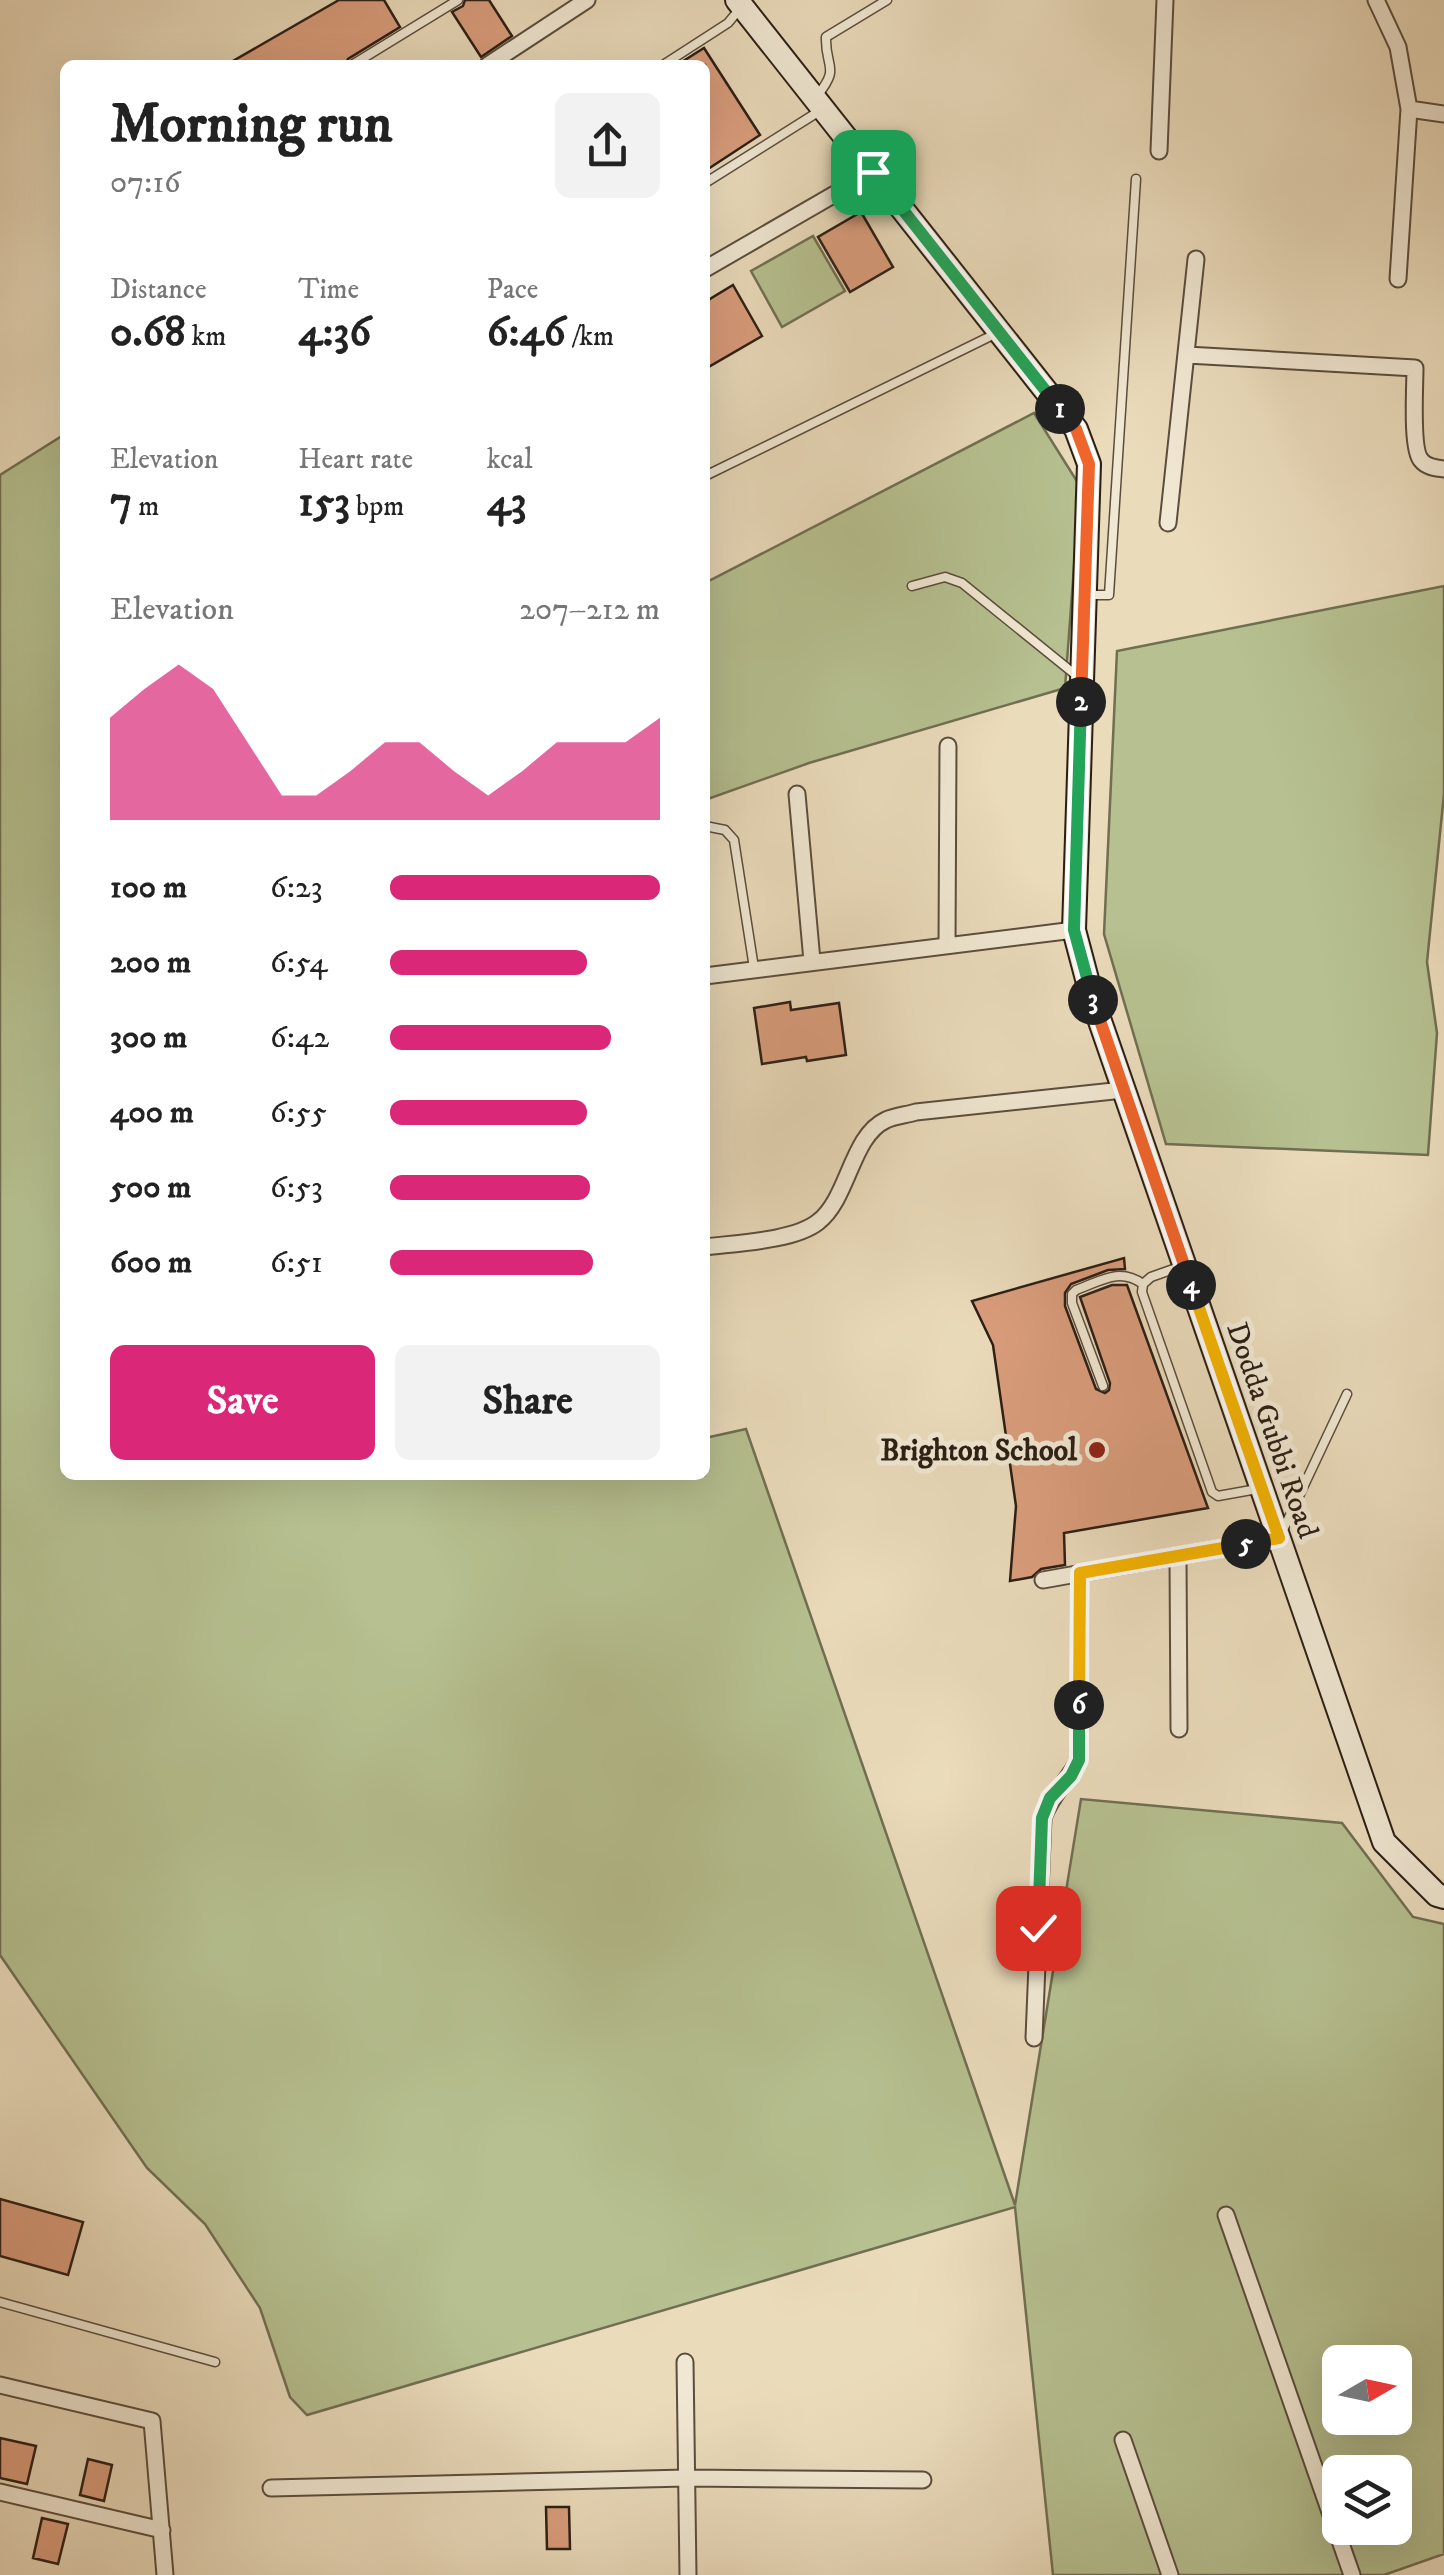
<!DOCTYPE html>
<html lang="en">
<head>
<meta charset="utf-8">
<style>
	:root { --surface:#fff; --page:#f2f2f2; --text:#222; --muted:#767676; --accent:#db2777 }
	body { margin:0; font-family:"IM FELL DW Pica",serif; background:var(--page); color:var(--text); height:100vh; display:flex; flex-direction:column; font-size:38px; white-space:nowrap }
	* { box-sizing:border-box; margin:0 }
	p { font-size:32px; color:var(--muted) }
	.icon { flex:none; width:55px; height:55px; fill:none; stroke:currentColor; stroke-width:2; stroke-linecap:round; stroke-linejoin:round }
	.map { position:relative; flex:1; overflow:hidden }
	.panel { position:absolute; left:60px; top:60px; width:650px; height:1420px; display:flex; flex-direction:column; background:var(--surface); border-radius:15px; box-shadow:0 10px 40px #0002 }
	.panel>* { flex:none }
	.needle { width:65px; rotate:81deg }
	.buttons { position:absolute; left:1322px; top:2345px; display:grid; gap:20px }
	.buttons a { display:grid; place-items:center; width:90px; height:90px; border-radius:15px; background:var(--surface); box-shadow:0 10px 40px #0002; font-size:50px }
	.pin { position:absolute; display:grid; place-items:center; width:85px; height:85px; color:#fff; margin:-42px; border-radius:20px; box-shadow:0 5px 15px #0006 }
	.km { position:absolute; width:50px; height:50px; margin:-25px; border-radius:50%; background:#222; color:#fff; font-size:28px; line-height:50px; text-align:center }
	.round { display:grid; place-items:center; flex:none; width:105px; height:105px; border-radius:15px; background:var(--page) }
	.summary { display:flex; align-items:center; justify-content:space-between; height:170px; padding:0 50px }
	h1 { font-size:55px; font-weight:700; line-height:75px }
	.metrics { display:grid; grid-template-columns:repeat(3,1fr); gap:15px; height:170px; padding:10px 50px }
	.metrics div { display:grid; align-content:center }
	.metrics b { font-size:42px; font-weight:700 }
	.metrics small { font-size:28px; font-weight:400 }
	.metrics p { font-size:28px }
	.chart { height:280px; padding:20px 50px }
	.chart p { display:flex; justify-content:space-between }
	.chart svg { width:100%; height:180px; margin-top:10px; fill:var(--accent); opacity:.7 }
	.cta { display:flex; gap:20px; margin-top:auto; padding:20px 50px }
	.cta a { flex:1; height:115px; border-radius:15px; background:var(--accent); color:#fff; font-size:40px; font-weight:700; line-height:115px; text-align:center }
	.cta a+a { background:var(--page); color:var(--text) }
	ul { padding:0 50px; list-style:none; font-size:32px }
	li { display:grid; grid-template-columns:160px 120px 1fr; align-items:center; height:75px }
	li i { height:25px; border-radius:12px; background:var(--accent) }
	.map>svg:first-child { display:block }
</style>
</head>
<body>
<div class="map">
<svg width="1444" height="2575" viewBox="0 0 1444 2575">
	<rect width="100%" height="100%" fill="#eadbbb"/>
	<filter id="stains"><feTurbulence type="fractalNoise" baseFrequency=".002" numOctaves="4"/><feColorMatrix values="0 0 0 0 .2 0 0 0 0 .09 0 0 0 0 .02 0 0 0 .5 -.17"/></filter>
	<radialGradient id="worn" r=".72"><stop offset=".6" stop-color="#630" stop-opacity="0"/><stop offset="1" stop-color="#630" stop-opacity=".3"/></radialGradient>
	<!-- green -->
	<path fill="#b6c090" stroke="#706f52" stroke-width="2.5" fill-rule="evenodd" d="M813,236L845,291L782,327L751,271Z
		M1034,413L1080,486L1065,688L809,763L705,800V583Z
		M65,434V1475H705V1438L746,1429L1015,2205L1081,1799L1342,1823L1413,1917L1444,1924V2554L1384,2575H1053L1015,2207L307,2415L290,2397L260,2308L205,2224L147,2168L0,1955V475ZM1340,2362H1395V2418H1340ZM1340,2472H1395V2528H1340Z
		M1444,586V794L1427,962L1437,1033L1428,1155L1166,1144L1104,934L1117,651Z"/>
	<!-- building -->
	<path fill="#da9d7c" stroke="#2b1e15" stroke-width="2.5" d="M339,0H384L400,27L348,59L345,65H226Z
		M465,0H489L512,36L481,57L452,12L463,6Z
		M704,48L760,135L705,171V65H677Z
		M861,212L893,267L850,292L818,237Z
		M733,285L762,336L705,369V302Z
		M790,1002L791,1010L839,1003L846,1055L807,1061L806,1057L762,1064L754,1008Z
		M1124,1258L1125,1269L1108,1270L1071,1284L1065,1293V1306L1096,1389L1105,1393L1109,1390L1110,1383L1080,1297L1112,1285H1127L1208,1508L1064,1533L1065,1565L1041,1569L1032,1577L1010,1581L1016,1506L993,1345L972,1301Z
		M0,2199L83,2222L68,2275L0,2256Z
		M0,2438L36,2446L27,2484L0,2478Z
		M88,2459L112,2465L104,2501L80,2495Z
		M546,2507H569L570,2549H547Z
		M42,2518L68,2524L58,2564L33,2558Z"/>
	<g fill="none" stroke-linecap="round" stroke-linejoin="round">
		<!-- lane casing -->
		<g stroke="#5b4d3e" stroke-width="11">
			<path id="lane" d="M352,65L458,0
				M663,65L728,23L738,11
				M817,96C841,66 825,69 826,37L887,0
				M705,183L818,112
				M705,476L997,333
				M912,586L945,577L962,583L1077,676
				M1089,595H1109L1136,179
				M705,826L725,830L734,840L754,968
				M1182,1266L1151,1277L1143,1284L1142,1292L1212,1492L1218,1496L1257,1489
				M1103,1386L1072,1303V1294L1076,1290C1101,1281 1119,1267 1143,1284
				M1283,1530L1347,1394
				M0,2302L215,2362"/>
		</g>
		<!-- street casing -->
		<g stroke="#5b4d3e" stroke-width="19">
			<path id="street" d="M1376,0L1398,47L1409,109L1444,114
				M488,65L587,0
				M1159,151L1165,0
				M705,269L873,172
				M1398,279L1409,109
				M1187,355L1415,368C1415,386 1411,449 1421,460C1426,467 1436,468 1444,469
				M1168,523L1196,259
				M797,794L812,961
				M947,945L948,746
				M705,976L1074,930
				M705,1247C736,1243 794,1241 818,1222C849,1198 851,1136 886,1120C894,1116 906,1115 916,1112L1123,1090
				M1178,1556L1179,1729
				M1043,1580L1279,1538
				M1034,2038L1043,1818C1051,1795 1068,1781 1079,1760L1080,1573
				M1226,2215L1352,2575
				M685,2362L688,2575
				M0,2385L152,2421L165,2575
				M1123,2440L1170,2575
				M271,2488L686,2478L923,2480
				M0,2492L162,2530"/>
		</g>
		<!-- secondary casing -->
		<g stroke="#2b1e15" stroke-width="26">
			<path id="secondary" d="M737,0L1076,429L1089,464L1074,930L1092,998L1384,1842L1437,1895L1444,1897"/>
		</g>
		<!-- lane -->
		<use href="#lane" stroke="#f1e8d3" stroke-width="8"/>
		<!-- street -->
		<use href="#street" stroke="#f1e8d3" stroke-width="15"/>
		<!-- secondary -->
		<use href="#secondary" stroke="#f1e8d3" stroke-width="22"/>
	</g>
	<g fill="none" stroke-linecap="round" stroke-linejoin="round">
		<!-- split-1 casing -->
		<g stroke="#fff" stroke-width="20">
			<path id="split-1" d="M873,172L1060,409"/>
		</g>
		<!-- split-2 casing -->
		<g stroke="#fff" stroke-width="20">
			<path id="split-2" d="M1060,409L1076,429L1089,464L1081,702"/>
		</g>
		<!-- split-3 casing -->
		<g stroke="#fff" stroke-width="20">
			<path id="split-3" d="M1081,702L1074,930L1093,1000"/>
		</g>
		<!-- split-4 casing -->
		<g stroke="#fff" stroke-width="20">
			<path id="split-4" d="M1093,1000L1191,1285"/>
		</g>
		<!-- split-5 casing -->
		<g stroke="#fff" stroke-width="20">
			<path id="split-5" d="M1191,1285L1279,1538L1246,1544"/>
		</g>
		<!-- split-6 casing -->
		<g stroke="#fff" stroke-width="20">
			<path id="split-6" d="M1079,1705L1080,1573L1246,1544"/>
		</g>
		<!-- split-7 casing -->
		<g stroke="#fff" stroke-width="20">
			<path id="split-7" d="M1038,1928L1042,1818L1050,1798L1071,1776L1079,1760V1705"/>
		</g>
		<!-- split-1 -->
		<use href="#split-1" stroke="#22a559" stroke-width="12"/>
		<!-- split-2 -->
		<use href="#split-2" stroke="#f0652b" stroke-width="12"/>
		<!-- split-3 -->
		<use href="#split-3" stroke="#22a559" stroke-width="12"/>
		<!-- split-4 -->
		<use href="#split-4" stroke="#f0652b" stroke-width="12"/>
		<!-- split-5 -->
		<use href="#split-5" stroke="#f5b400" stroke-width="12"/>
		<!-- split-6 -->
		<use href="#split-6" stroke="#f5b400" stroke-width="12"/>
		<!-- split-7 -->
		<use href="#split-7" stroke="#22a559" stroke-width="12"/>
	</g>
	<!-- markers -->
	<circle fill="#8f2418" stroke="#f1e8d3" stroke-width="4" cx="1097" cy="1450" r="10"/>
	<g text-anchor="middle" stroke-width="10" stroke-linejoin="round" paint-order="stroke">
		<!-- street labels -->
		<g font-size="30" fill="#2b1e15" stroke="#f1e8d3">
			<text transform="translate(1273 1430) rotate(71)" y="10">Dodda Gubbi Road</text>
		</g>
		<!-- poi labels -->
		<g font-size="30" font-weight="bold" fill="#2b1e15" stroke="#f1e8d3" text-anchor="end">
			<text x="1077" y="1460">Brighton School</text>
		</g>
	</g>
	<rect width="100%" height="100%" filter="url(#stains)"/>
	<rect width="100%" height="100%" fill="url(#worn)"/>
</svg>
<div class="buttons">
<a><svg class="needle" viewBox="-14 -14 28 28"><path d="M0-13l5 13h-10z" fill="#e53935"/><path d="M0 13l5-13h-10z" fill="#767676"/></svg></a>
<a><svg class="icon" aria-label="layers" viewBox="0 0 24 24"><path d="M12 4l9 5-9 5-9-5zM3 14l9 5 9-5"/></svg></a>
</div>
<div class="pin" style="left:873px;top:172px;background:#1e9e55"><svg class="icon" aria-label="arrive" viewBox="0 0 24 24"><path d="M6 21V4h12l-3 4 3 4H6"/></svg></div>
<div class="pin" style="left:1038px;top:1928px;background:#d93025"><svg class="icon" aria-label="check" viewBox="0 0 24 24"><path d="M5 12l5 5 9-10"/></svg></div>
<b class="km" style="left:1060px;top:409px">1</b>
<b class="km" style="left:1081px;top:702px">2</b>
<b class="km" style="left:1093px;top:1000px">3</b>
<b class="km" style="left:1191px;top:1285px">4</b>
<b class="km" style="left:1246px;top:1544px">5</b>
<b class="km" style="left:1079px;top:1705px">6</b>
<section class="panel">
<div class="summary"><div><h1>Morning run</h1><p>07:16</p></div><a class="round"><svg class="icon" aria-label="share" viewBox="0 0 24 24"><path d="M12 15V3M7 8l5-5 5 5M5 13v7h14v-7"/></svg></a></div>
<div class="metrics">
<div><p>Distance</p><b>0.68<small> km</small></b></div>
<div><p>Time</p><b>4:36</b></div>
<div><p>Pace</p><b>6:46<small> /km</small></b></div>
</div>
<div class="metrics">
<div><p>Elevation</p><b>7<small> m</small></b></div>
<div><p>Heart rate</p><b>153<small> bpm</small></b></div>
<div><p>kcal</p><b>43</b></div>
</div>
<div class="chart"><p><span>Elevation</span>207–212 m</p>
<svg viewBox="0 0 160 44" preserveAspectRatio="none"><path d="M0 44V19L10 12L20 6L30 12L40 25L50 38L60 38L70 32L80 25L90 25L100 32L110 38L120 32L130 25L140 25L150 25L160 19V44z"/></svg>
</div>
<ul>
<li><b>100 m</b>6:23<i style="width:100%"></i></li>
<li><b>200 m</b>6:54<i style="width:73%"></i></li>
<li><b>300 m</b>6:42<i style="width:82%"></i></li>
<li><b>400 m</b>6:55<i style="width:73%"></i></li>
<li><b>500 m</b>6:53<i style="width:74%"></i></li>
<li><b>600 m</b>6:51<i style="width:75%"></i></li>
</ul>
<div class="cta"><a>Save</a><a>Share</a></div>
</section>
</div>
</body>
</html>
